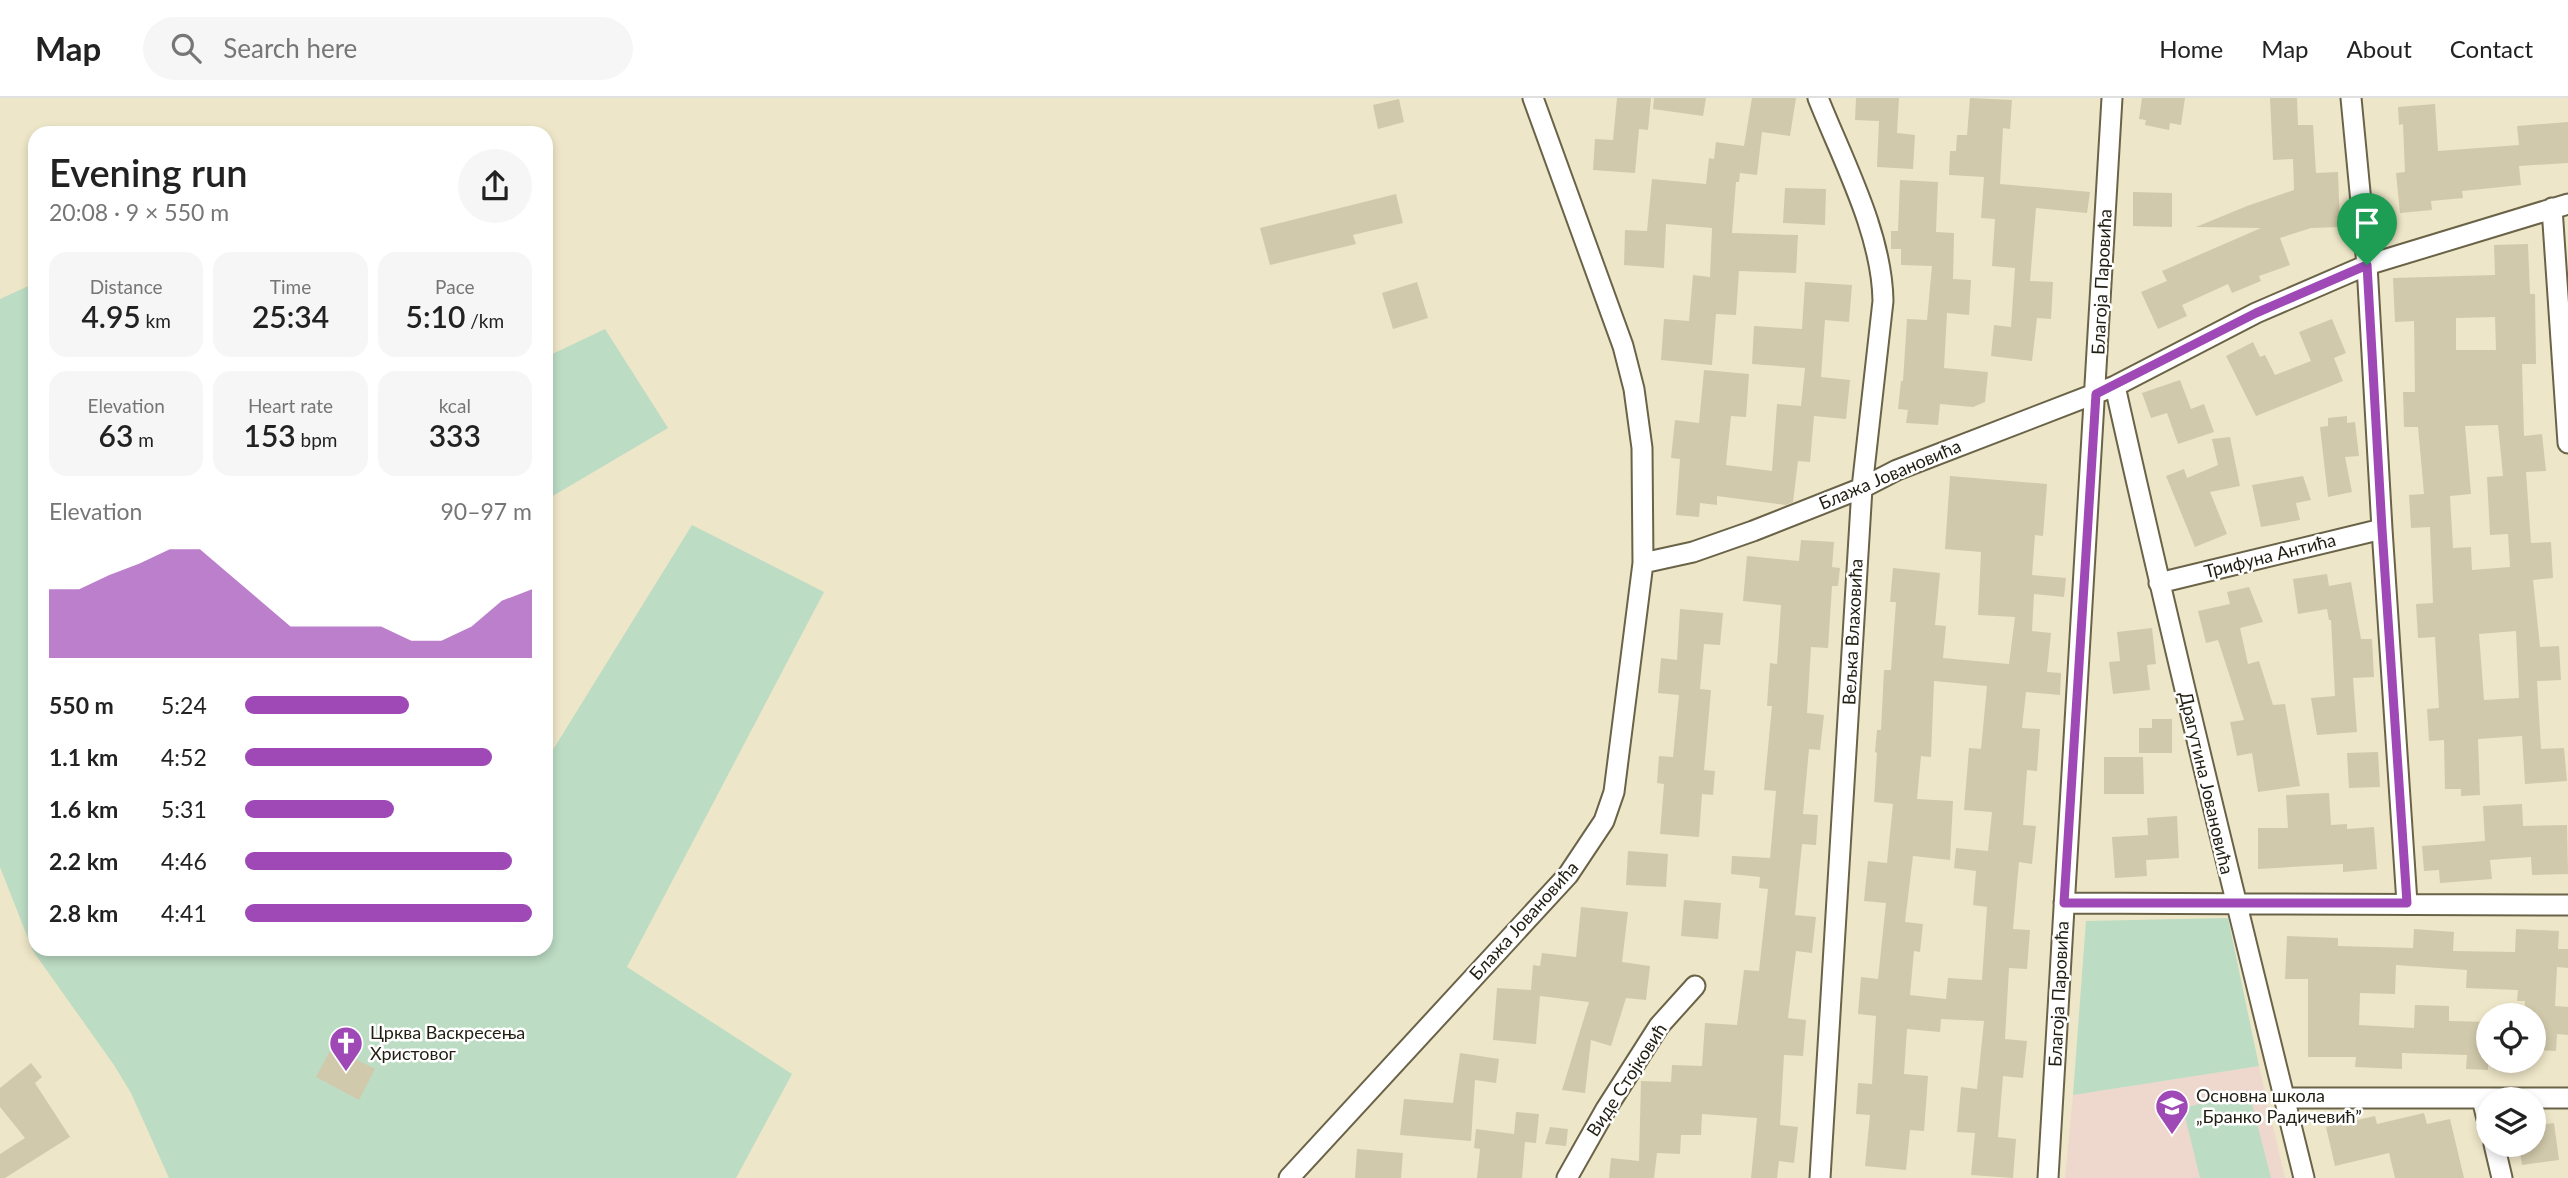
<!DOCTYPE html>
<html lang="en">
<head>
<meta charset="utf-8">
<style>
	:root { --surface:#fff; --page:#f6f6f6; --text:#222; --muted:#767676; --line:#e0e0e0; --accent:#9f49b7 }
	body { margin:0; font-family:Lato,sans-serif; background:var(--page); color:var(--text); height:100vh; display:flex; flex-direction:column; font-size:26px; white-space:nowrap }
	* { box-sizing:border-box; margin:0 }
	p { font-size:23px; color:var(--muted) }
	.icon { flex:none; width:38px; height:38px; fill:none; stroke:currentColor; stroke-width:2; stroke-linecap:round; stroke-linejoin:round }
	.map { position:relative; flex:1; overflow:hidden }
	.sheet { position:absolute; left:28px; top:28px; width:525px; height:830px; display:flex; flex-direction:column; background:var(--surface); border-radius:21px; box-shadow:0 4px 10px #0003 }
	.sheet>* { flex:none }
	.fabs { position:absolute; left:2476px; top:905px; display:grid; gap:14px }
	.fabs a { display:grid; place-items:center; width:70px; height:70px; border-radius:50%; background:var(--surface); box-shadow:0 4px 10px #0003; font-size:35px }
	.pin { position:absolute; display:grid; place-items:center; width:60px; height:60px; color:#fff; margin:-72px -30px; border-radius:50% 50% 50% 0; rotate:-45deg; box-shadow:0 0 7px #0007 }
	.pin .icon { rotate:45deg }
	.round { display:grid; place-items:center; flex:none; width:74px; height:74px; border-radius:37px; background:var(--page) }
	.headline { display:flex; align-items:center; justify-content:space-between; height:119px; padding:0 21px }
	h1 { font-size:38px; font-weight:600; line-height:52px }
	.figures { display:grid; grid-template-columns:repeat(3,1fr); gap:10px; height:119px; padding:7px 21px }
	.figures div { display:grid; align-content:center; border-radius:18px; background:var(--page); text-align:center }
	.figures b { font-size:30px; font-weight:600 }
	.figures small { font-size:19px; font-weight:400 }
	.figures p { font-size:19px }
	.chart { height:196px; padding:14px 21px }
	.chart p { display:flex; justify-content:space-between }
	.chart svg { width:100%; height:126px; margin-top:7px; fill:var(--accent); opacity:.7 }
	ul { padding:0 21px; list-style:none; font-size:23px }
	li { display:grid; grid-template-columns:112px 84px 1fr; align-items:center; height:52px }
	li i { height:18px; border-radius:9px; background:var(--accent) }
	header { display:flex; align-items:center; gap:42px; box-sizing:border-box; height:98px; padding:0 35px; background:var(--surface); border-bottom:2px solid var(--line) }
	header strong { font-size:33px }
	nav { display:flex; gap:38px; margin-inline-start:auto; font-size:24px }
	.search { width:490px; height:63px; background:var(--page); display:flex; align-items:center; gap:18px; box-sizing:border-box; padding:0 24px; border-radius:38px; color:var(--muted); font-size:26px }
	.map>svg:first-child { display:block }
</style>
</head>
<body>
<header>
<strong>Map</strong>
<div class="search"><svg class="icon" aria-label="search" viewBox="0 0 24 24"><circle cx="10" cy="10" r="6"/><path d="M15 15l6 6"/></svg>Search here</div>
<nav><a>Home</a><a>Map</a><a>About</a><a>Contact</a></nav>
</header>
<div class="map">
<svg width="2568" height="1080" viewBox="0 0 2568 1080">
	<rect width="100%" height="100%" fill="#eee6c8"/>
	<!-- education -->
	<path fill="#eed7cc" d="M2259,968L2285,1080H2065L2073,997Z"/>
	<!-- green -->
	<path fill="#bcdcc4" d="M35,185V850H546V663L692,427L824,494L627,869L792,976L736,1080H169L131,995L114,967L33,853L0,769V201Z
		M605,231L668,330L546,402V259Z
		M2228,820L2259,968L2073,997L2086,823Z
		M2249,994L2271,1080H2200L2183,1010Z"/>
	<!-- building -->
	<path fill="#d1c9ab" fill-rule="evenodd" d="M1617,0H1651L1648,32L1639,31L1635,75L1593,72L1595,41L1613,42Z
		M1654,0H1706L1703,18L1653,11Z
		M1752,0H1796L1790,38L1762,34L1757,77L1740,75L1739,84H1736L1732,135L1798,137L1796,175L1739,173L1736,217L1716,216L1712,267L1661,262L1664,221L1689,223L1693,177L1710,179L1712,130L1666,126L1664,170L1624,167L1625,132L1647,133L1652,81L1706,86L1709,60L1714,61L1716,44L1744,48Z
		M1856,0H1899L1897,35L1915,37L1913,71L1877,69L1879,23L1855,22Z
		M1970,0L2012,2L2010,31L2003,30L2000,86L2090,94L2087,115L2036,110L2030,183L2053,184L2051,221L2037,220L2032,263L1991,258L1994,227L2011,229L2015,170L1992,168L1995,121L1981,120L1984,79L1949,77L1950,53H1956L1957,37H1967Z
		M2142,0H2185L2181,27L2170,25L2169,32L2145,27L2146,22L2139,21Z
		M2270,0H2297L2298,27H2313L2316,75L2338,74L2340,129L2311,130L2280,140L2290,167L2259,178L2261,183L2232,195L2228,186L2182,207L2187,218L2158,231L2141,194L2167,183L2162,173L2261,130L2196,129L2247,108L2294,92L2293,61L2273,62Z
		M1399,1L1404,24L1378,31L1373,7Z
		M2435,6L2438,53L2519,47L2517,28L2568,24V65L2519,68L2521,87L2462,93L2463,100L2431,103L2432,112L2400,115L2396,75L2405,74L2403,26L2399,27L2398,9Z
		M1900,82L1938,84L1936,134L1954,135L1953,181L1971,182L1969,217L1947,215L1944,270L1988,274L1985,304L1973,309L1940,306L1938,327L1906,325L1908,312L1898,311L1901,283H1903L1907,221L1927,222L1932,168L1901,167V151H1891V133H1898Z
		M1785,90L1826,91L1825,127L1783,125Z
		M2133,94L2172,95V129L2133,128Z
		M1396,96L1403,125L1353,137L1356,146L1270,167L1260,130Z
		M2528,146L2530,196H2535L2536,266H2522L2524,338L2542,336L2546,373L2526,374L2531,445L2551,444L2553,480L2533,482L2540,549L2559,548L2561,582L2537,583L2541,651L2564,650L2567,683L2525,686L2522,638L2478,641L2480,697L2461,698V691H2445L2444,642L2429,643L2427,611L2439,610L2435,539L2418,540L2416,506L2433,505L2430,429L2411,430L2409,397L2424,396L2418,329H2404L2403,294H2415L2414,223L2395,224L2393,180L2495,177L2494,147ZM2495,219L2496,252H2456V220ZM2498,327L2503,378L2487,379L2490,437L2508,436L2510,469L2472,472L2471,449L2453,450L2450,398L2471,396L2465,328ZM2516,533L2519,600L2484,602L2479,536Z
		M1417,184L1428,220L1393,231L1382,195Z
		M1805,184L1852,187L1849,224L1825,222L1821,279L1850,282L1846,321L1814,318L1810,364L1798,363L1793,404L1786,407L1717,398V407L1700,405L1699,419L1676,417L1680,361L1671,360L1675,322L1699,325L1704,272L1749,276L1746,319L1731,318L1726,367L1772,373L1777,306L1801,308L1805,270L1752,266L1754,228L1802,231Z
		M2332,221L2346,255L2334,260L2343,283L2256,318L2226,258L2253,244L2260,259L2265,257L2275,277L2311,263L2299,234Z
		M2180,282L2191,311L2204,306L2214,334L2178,346L2167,315L2151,320L2142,295Z
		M2347,318V325L2355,324L2359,358L2345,359L2352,394L2328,399L2320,329L2328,328V320Z
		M2230,339L2240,388L2210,394L2227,436L2195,449L2166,378L2184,371L2187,380L2218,367L2212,341Z
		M1950,378L2047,386L2043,438L2035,437L2032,477L2066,480L2064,499L2034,496L2032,533L2051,535L2047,574L2061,575L2060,597L2026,594L2022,630L2040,631L2037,673L2027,672L2023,727L2036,728L2032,766L2019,764L2013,831L2030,832L2027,871L2009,870L2005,941L2027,943L2023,980L2003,978L1998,1039L2016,1041L2013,1080L1971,1077L1975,1035L1957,1034L1961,989L1977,991L1984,923L1941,921L1940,934L1907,931L1904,976L1928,978L1924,1033L1910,1032L1906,1072L1865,1068L1870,1017L1856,1016L1858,985L1872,986L1876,918L1858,916L1861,879L1878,881L1886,805L1864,803L1868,763L1887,765L1893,706L1874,704L1877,655L1875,654L1877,632H1881L1884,572H1891L1896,504H1890L1893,470L1940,475L1935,527L1946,528L1943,560L2009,566L2015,519L1978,517L1981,454L1945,451ZM1934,583L1987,588L1981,651L1969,650L1964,712L1992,714L1988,753L1956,750L1954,770L1976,773L1973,807L1987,809L1982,882L1948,880L1946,901L1910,897L1914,853L1920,854L1923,826L1905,824L1913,758L1950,762L1953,703L1917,701L1921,658L1931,659Z
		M2303,378L2311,402L2296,405L2300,422L2261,429L2252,387Z
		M1801,442L1834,444L1832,469L1840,470L1838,488H1832L1828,550L1811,549L1807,615L1824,617L1820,652L1809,651L1803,716L1818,717L1816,747L1802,746L1795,817L1816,819L1812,855L1796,853L1788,920L1806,922L1803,958L1784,957L1780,1027L1798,1029L1794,1065L1779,1063L1777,1080H1751L1757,1020L1702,1016L1701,1037H1681L1680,1056L1657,1055L1654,1080H1609L1611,1060L1639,1063L1641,983L1671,984L1672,967L1702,968L1705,925L1737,927L1744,872L1759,873L1768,791L1759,790L1760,779L1731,776L1732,758L1770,760L1776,693L1764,692L1772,608H1767L1770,565L1777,566L1781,507L1743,503L1747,458L1799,463Z
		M2327,476L2329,488L2351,484L2361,541H2372L2374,579L2353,580L2357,634L2317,637L2311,600L2335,598L2331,522H2329L2327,511L2298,516L2293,481Z
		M2249,489L2263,524L2240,530L2248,566L2259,563L2273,607L2285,606L2300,688L2258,694L2252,655L2237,658L2230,624L2244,622L2218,542L2206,545L2198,513L2230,506L2227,494Z
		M1680,511L1723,515L1720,547L1704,546L1700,591L1711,592L1704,672L1715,673L1713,697L1702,696L1699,739L1660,736L1664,686L1657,685L1659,658L1673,659L1679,597L1658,595L1661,560L1677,562Z
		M2152,530L2156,566L2147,567L2150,592L2113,596L2109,564L2120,563L2117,534Z
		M2152,621H2172V655H2139V630H2152Z
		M2378,654L2380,689L2349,690L2347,655Z
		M2104,659H2143L2144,696H2104Z
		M2329,695L2331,727L2347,726V731L2374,729L2377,771L2343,774V766L2258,771V730H2288L2286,697Z
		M2522,706L2523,728L2567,727L2568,776L2532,777L2531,759L2490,762L2492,781L2440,785L2439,772L2424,773L2422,748L2485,743L2483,708Z
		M2177,718L2179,760L2146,762L2147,778L2115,780L2112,739L2148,737L2147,720Z
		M1628,753L1668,756L1666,789L1626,787Z
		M1684,802L1721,805L1718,841L1681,838Z
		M1581,809L1628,814L1622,864L1650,868L1646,902L1626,900L1611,948L1591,942L1585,995L1562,992L1589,904L1540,898L1536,946L1493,942L1497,890L1531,892L1533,867L1540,868L1542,855L1576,859Z
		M2414,831L2454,834L2453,853L2515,854L2516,831L2559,833L2558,851H2568V870L2557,869L2555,908L2568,909V937L2557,936L2556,953L2534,952V917H2524L2525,903H2517L2518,892L2466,890L2467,872L2396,867L2395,896L2360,895L2359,927L2414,930L2415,907L2449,908V923L2488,924V972L2466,971L2467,957L2402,955V971L2355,969L2356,959H2308V881H2285L2287,838L2338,840V848L2413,850Z
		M332,949L375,971L359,1002L316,979Z
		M1460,955L1499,961L1496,985L1475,982L1471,1043L1400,1037L1404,1001L1453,1005Z
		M31,965L42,979L35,985L70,1039L5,1080H0V1056L25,1040L0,1009V990Z
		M1516,1014L1539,1016L1536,1045L1525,1044L1522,1080H1477L1480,1051L1474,1050L1476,1031L1514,1036Z
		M2424,1015L2427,1026L2450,1021L2464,1080H2395L2389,1055L2335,1068L2326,1029L2375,1018L2377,1026Z
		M2554,1025L2559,1062L2522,1067L2519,1046H2534V1028Z
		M1550,1029L1568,1031L1566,1048L1545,1046Z
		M1357,1051L1403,1055L1401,1080H1355Z"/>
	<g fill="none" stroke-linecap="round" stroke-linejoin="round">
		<!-- minor casing -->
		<g stroke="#6a6348" stroke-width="23">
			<path id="minor" d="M1818,0C1843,63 1882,135 1883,203L1862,390L1820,1080
				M2351,0L2367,167L2382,431L2407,805
				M2552,110L2568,345
				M2115,288C2174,553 2239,816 2304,1080
				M1643,465L1693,454L1753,433L1862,390L1897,372L2115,288L2256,215L2367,167L2568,106
				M2159,485L2382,431
				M2064,805L2568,807
				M2285,1000H2568
				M2482,1001L2488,1025
				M2494,1046L2502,1080
				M1289,1080L1568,777L1604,723L1614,694L1643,465L1642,350L1634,291L1623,248L1533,0
				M1567,1080L1606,1011L1659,928L1695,888
				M2048,1080L2112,0"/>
		</g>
		<!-- minor -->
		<use href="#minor" stroke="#fff" stroke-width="19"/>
	</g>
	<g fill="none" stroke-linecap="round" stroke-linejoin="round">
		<!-- route casing -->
		<g stroke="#fff" stroke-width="14">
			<path id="route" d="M2367,167L2382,431L2407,805H2064L2096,296L2256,215Z"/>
		</g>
		<!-- route -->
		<use href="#route" stroke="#9f49b7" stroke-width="9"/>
	</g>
	<!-- icons -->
	<defs>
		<g id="church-pin" transform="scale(1.75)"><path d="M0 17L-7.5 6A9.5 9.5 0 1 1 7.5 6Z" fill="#9f49b7" stroke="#fff"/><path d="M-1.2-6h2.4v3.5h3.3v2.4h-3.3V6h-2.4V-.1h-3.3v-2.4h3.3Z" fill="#fff"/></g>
		<g id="school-pin" transform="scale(1.75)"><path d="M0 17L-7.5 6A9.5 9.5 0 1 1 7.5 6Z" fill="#9f49b7" stroke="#fff"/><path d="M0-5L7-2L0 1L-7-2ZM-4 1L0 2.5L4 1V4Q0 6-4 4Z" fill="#fff"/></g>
	</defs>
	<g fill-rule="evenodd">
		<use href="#church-pin" x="346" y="945"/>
		<use href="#school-pin" x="2172" y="1008"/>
	</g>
	<g text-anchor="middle" stroke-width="5" stroke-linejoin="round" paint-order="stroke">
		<!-- street labels -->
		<g font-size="18" fill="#211e12" stroke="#fff">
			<text transform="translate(2102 184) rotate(-87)" y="6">Благоја Паровића</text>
			<text transform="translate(1890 377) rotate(-23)" y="6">Блажа Јовановића</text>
			<text transform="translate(2270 458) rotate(-14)" y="6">Трифуна Антића</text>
			<text transform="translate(1853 534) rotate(-87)" y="6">Вељка Влаховића</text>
			<text transform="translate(2206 685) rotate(77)" y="6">Драгутина Јовановића</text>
			<text transform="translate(1524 823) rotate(-48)" y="6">Блажа Јовановића</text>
			<text transform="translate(2059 896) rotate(-87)" y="6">Благоја Паровића</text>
			<text transform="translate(1627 982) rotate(-57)" y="6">Виде Стојковић</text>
		</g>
		<!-- poi labels -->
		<g font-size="18" fill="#211e12" stroke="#fff" text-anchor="start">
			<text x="370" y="941">Црква Васкресења<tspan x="370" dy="21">Христовог</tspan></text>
			<text x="2196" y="1004">Основна школа<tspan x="2196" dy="21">„Бранко Радичевић”</tspan></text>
		</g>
	</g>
</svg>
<div class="fabs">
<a><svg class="icon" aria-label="locate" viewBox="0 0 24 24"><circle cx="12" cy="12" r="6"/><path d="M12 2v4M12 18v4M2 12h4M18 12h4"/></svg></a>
<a><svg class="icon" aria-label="layers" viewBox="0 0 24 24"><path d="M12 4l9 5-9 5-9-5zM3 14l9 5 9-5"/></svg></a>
</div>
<div class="pin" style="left:2367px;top:167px;background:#1e9e55"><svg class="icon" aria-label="arrive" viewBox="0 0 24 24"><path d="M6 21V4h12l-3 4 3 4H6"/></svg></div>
<section class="sheet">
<div class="headline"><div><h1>Evening run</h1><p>20:08 · 9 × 550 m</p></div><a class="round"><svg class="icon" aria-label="share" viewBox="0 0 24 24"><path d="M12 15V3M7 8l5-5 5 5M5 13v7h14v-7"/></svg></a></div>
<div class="figures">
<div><p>Distance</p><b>4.95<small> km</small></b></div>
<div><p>Time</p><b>25:34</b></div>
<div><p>Pace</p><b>5:10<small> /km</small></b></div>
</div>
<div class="figures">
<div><p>Elevation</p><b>63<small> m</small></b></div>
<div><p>Heart rate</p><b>153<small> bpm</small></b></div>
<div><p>kcal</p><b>333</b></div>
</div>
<div class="chart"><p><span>Elevation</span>90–97 m</p>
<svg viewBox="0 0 160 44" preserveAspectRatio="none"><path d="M0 44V20L10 20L20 15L30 11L40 6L50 6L60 15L70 24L80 33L90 33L100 33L110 33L120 38L130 38L140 33L150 24L160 20V44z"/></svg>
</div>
<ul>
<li><b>550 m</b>5:24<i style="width:57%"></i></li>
<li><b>1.1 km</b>4:52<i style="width:86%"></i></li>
<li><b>1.6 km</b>5:31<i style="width:52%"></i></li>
<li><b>2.2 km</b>4:46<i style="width:93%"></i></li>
<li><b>2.8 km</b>4:41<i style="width:100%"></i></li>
</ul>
</section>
</div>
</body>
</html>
